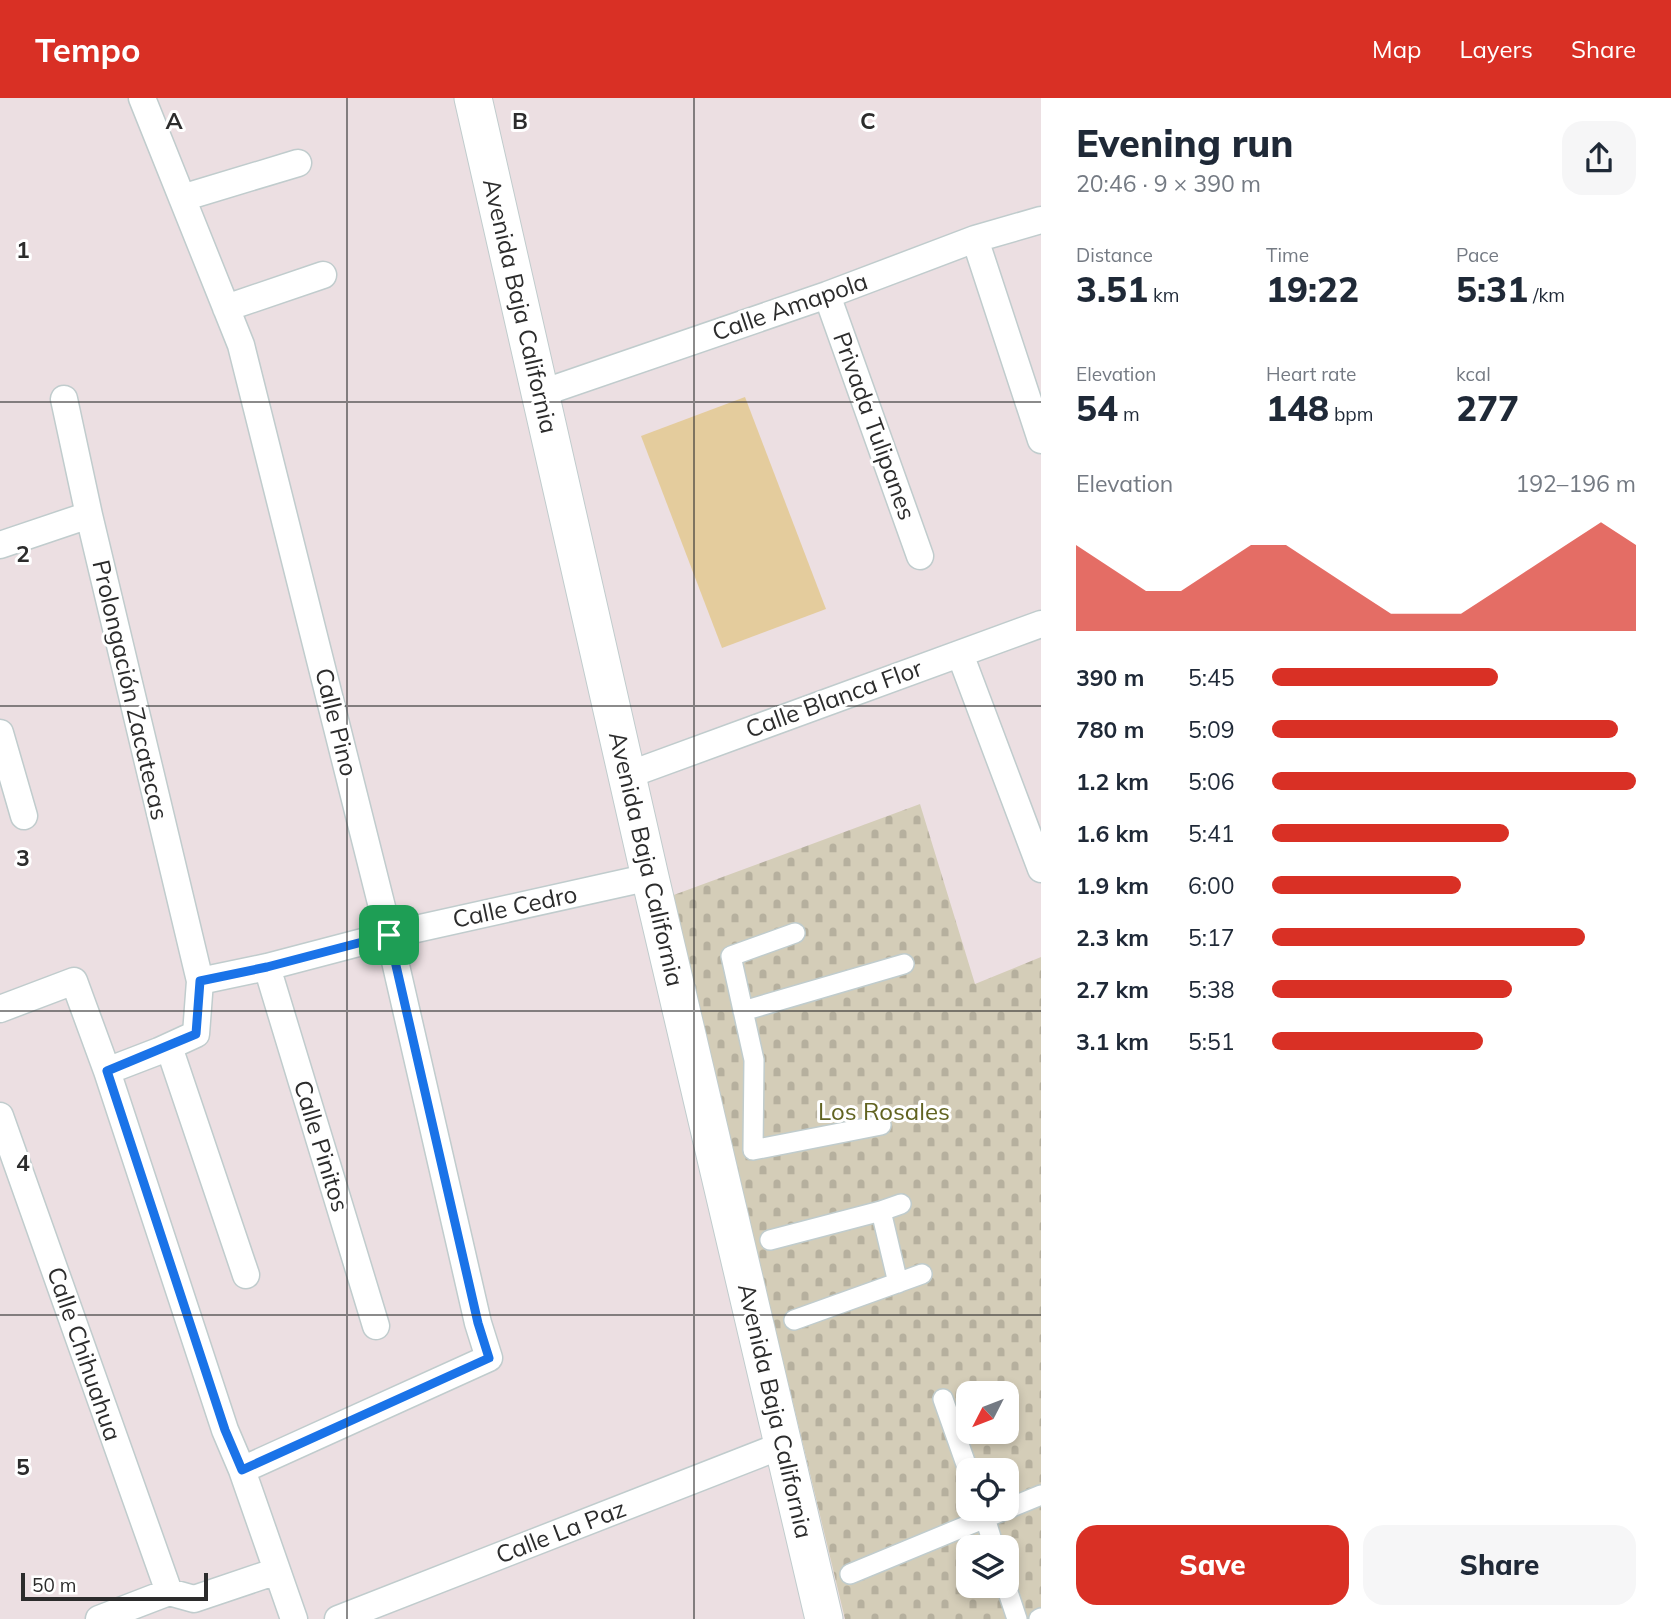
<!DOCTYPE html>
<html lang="en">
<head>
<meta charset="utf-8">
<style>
	:root { --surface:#fff; --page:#f6f6f7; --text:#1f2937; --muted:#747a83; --accent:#d93025 }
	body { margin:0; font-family:Mulish,sans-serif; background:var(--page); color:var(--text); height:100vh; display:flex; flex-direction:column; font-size:26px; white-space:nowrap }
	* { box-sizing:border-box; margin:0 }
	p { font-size:23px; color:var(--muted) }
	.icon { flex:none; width:38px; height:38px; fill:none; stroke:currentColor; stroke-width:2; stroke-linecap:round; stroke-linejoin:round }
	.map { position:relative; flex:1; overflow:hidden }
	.drawer { display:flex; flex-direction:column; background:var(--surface); width:630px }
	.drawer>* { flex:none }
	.needle { width:46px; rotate:228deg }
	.buttons { position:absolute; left:956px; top:1283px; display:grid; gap:14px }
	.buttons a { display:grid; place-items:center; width:63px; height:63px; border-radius:14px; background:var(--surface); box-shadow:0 4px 10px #0003; font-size:35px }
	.scale { position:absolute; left:21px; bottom:18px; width:187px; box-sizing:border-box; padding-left:7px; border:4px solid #2c2c2c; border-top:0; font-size:19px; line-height:24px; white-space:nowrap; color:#2c2c2c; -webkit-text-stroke:5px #fff; paint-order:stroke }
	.pin { position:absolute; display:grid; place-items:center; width:60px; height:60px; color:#fff; margin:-30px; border-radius:14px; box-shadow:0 4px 10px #0006 }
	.round { display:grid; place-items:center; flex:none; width:74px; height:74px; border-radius:21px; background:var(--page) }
	.head { display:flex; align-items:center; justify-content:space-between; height:119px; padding:0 35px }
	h1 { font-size:38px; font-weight:800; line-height:52px }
	.figures { display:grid; grid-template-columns:repeat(3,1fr); gap:10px; height:119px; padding:7px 35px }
	.figures div { display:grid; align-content:center }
	.figures b { font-size:35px; font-weight:800 }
	.figures small { font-size:19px; font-weight:400 }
	.figures p { font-size:19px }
	.chart { height:196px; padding:14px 35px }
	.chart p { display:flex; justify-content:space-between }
	.chart svg { width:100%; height:126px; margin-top:7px; fill:var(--accent); opacity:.7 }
	.primary-button { display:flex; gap:14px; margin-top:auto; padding:14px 35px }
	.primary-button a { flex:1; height:80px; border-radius:21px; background:var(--accent); color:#fff; font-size:28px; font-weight:800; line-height:80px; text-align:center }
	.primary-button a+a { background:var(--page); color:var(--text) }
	ul { padding:0 35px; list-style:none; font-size:23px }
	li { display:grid; grid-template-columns:112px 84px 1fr; align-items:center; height:52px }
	li i { height:18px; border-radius:9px; background:var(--accent) }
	header { display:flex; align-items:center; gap:42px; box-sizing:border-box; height:98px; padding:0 35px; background:var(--accent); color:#fff }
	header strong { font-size:33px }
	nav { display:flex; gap:38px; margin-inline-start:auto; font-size:24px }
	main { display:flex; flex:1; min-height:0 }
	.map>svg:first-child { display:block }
</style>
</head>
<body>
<header>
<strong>Tempo</strong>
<nav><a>Map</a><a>Layers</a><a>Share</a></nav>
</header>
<main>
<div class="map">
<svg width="1041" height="1521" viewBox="0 0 1041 1521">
	<defs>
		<pattern id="cemetery-stones" width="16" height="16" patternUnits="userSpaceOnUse" patternTransform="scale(1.75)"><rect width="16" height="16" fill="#d4cdb8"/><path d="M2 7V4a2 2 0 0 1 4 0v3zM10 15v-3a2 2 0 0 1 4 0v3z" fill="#b6b09e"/></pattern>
	</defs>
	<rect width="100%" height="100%" fill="#ecdfe2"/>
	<!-- cemetery -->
	<path fill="url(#cemetery-stones)" fill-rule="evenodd" d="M920,706L975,886L1041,859V1521H845L671,798ZM968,1295H1006V1334H968ZM968,1372H1006V1410H968ZM968,1449H1006V1488H968Z"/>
	<!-- pitch -->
	<path fill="#e4cc9d" d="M745,299L826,511L722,550L641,338Z"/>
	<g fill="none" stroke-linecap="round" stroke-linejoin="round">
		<!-- pedestrian casing -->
		<g stroke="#c0cccd" stroke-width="22">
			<path id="pedestrian" d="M795,835L731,858L754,962L753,1052L881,1027
				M743,913L904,866
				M881,1113L898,1185
				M770,1142L881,1113L901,1106
				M794,1222L922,1176
				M943,1301L968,1372
				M982,1410L994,1449
				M850,1476L1041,1397
				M1006,1488L1017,1521
				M1039,1521L1041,1520"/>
		</g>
		<!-- minor casing -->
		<g stroke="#c0cccd" stroke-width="29">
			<path id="minor" d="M142,0L241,247L389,837L478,1225L489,1260L242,1372
				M182,100L298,65
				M975,141L1041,342
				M827,197L920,458
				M226,210L323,177
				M539,296L827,197L975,141L1041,122
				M64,301L89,417L200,883L196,936L159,953L107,973
				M0,447L89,417
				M960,556L1041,771
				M0,635L24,718
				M628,677L1041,526
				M267,869L376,1228
				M200,883L267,869L389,837L650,779
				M0,911L74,883L107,973L225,1332L242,1372L294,1521
				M169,949L246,1177
				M0,1018L169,1494
				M99,1521L169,1494L194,1501L277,1473
				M338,1521L783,1347"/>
		</g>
		<!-- secondary casing -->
		<g stroke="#c0cccd" stroke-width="39">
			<path id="secondary" d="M473,0L650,779L824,1521"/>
		</g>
		<!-- pedestrian -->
		<use href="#pedestrian" stroke="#fff" stroke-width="19"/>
		<!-- minor -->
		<use href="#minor" stroke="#fff" stroke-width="26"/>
		<!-- secondary -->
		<use href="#secondary" stroke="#fff" stroke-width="37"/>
	</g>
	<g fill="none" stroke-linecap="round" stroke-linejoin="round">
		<!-- route casing -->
		<g stroke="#fff" stroke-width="14">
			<path id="route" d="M389,837L478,1225L489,1260L242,1372L225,1332L107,973L196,936L200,883L267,869Z"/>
		</g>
		<!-- route -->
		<use href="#route" stroke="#1a73e8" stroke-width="9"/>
	</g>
	<!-- grid -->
	<path fill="none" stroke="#2c2c2c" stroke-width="2" stroke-opacity="0.55" d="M347,0V1521M694,0V1521M0,304H1041M0,608H1041M0,913H1041M0,1217H1041"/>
	<g text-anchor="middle" stroke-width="6" stroke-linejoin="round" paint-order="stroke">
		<!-- street labels -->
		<g font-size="24" fill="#2c2c2c" stroke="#fff">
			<text transform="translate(520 208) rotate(77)" y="8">Avenida Baja California</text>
			<text transform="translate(790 209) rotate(-19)" y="8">Calle Amapola</text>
			<text transform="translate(874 328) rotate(70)" y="8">Privada Tulipanes</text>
			<text transform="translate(130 592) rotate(77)" y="8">Prolongación Zacatecas</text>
			<text transform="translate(834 601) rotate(-20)" y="8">Calle Blanca Flor</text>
			<text transform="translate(336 624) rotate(76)" y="8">Calle Pino</text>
			<text transform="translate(646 761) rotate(77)" y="8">Avenida Baja California</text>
			<text transform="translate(515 809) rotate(-12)" y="8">Calle Cedro</text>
			<text transform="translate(321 1048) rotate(73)" y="8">Calle Pinitos</text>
			<text transform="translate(84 1256) rotate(71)" y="8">Calle Chihuahua</text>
			<text transform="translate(775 1313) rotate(77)" y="8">Avenida Baja California</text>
			<text transform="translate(561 1434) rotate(-21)" y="8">Calle La Paz</text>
		</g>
		<!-- park labels -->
		<g font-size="24" fill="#616321" stroke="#fff">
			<text x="884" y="1022">Los Rosales</text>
		</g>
	</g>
	<g font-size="23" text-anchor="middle" font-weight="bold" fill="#2c2c2c" stroke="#fff" stroke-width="6" stroke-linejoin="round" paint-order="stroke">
		<text x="174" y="31">A</text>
		<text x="520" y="31">B</text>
		<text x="868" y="31">C</text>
		<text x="23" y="160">1</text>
		<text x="23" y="464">2</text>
		<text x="23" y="768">3</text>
		<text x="23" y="1073">4</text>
		<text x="23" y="1377">5</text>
	</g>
</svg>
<div class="buttons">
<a><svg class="needle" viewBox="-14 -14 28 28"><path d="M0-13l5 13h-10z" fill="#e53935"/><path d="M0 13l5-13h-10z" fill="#747a83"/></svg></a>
<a><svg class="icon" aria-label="locate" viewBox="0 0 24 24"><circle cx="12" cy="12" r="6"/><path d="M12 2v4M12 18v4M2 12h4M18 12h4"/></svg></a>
<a><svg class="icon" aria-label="layers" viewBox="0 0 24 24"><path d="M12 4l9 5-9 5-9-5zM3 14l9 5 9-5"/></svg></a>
</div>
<div class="scale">50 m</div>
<div class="pin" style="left:389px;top:837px;background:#1e9e55"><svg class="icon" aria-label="arrive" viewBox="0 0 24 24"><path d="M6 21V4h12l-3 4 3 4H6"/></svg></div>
</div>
<section class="drawer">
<div class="head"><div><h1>Evening run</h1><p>20:46 · 9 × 390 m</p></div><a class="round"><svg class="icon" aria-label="share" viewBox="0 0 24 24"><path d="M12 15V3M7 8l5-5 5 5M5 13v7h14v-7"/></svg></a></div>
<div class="figures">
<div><p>Distance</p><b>3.51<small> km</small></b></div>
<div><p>Time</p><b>19:22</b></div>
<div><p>Pace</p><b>5:31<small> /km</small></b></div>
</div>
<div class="figures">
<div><p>Elevation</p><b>54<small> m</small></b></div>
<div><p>Heart rate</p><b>148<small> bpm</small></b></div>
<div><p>kcal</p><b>277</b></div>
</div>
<div class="chart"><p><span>Elevation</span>192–196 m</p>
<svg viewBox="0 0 160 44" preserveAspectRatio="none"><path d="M0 44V14L10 22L20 30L30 30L40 22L50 14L60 14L70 22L80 30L90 38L100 38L110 38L120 30L130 22L140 14L150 6L160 14V44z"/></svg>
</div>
<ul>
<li><b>390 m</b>5:45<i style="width:62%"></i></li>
<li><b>780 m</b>5:09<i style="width:95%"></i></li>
<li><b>1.2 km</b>5:06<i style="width:100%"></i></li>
<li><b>1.6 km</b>5:41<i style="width:65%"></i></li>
<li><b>1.9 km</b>6:00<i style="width:52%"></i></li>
<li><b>2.3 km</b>5:17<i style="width:86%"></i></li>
<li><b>2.7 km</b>5:38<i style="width:66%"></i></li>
<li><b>3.1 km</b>5:51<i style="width:58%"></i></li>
</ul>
<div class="primary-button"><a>Save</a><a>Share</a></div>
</section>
</main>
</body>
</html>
